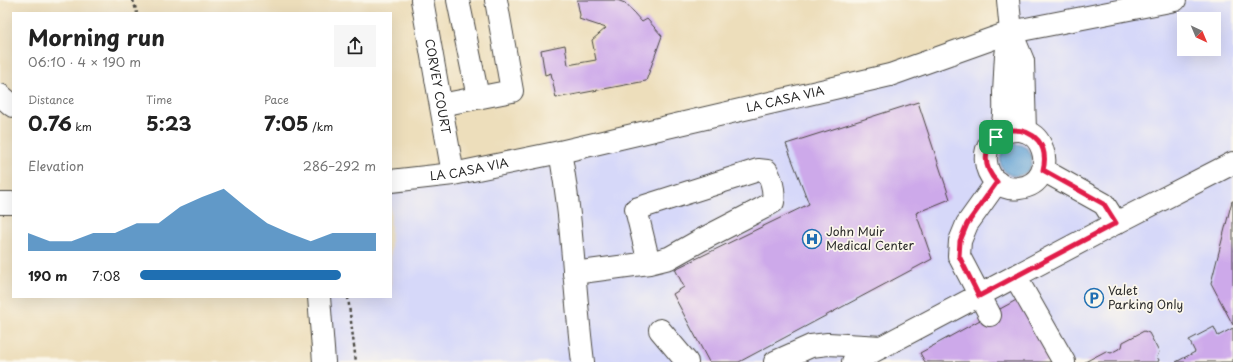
<!DOCTYPE html>
<html lang="en">
<head>
<meta charset="utf-8">
<style>
	:root { --surface:#fff; --page:#f6f6f6; --text:#222; --muted:#767676; --accent:#1f6fb2 }
	body { margin:0; font-family:"Playpen Sans",sans-serif; background:var(--page); color:var(--text); height:100vh; display:flex; flex-direction:column; font-size:15px; white-space:nowrap }
	* { box-sizing:border-box; margin:0 }
	p { font-size:13px; color:var(--muted) }
	.icon { flex:none; width:22px; height:22px; fill:none; stroke:currentColor; stroke-width:2; stroke-linecap:round; stroke-linejoin:round }
	.map { position:relative; flex:1; overflow:hidden }
	.drawer { position:absolute; left:12px; top:12px; width:380px; height:286px; display:flex; flex-direction:column; background:var(--surface); border-radius:0px; box-shadow:0 4px 16px #0002 }
	.drawer>* { flex:none }
	.needle { width:26px; rotate:136deg }
	.controls { position:absolute; left:1177px; top:12px; display:grid; gap:8px }
	.controls a { display:grid; place-items:center; width:44px; height:44px; border-radius:0px; background:var(--surface); box-shadow:0 4px 16px #0002; font-size:20px }
	.pin { position:absolute; display:grid; place-items:center; width:34px; height:34px; color:#fff; margin:-17px; border-radius:8px; box-shadow:0 2px 6px #0006 }
	.round { display:grid; place-items:center; flex:none; width:42px; height:42px; border-radius:0px; background:var(--page) }
	.head { display:flex; align-items:center; justify-content:space-between; height:68px; padding:0 16px }
	h1 { font-size:22px; font-weight:700; line-height:30px }
	.stats { display:grid; grid-template-columns:repeat(3,1fr); gap:6px; height:68px; padding:4px 16px }
	.stats div { display:grid; align-content:center }
	.stats b { font-size:20px; font-weight:700 }
	.stats small { font-size:11px; font-weight:400 }
	.stats p { font-size:11px }
	.chart { height:112px; padding:8px 16px }
	.chart p { display:flex; justify-content:space-between }
	.chart svg { width:100%; height:72px; margin-top:4px; fill:var(--accent); opacity:.7 }
	ul { padding:0 16px; list-style:none; font-size:13px }
	li { display:grid; grid-template-columns:64px 48px 1fr; align-items:center; height:30px }
	li i { height:10px; border-radius:5px; background:var(--accent) }
	.map>svg:first-child { display:block }
</style>
</head>
<body>
<div class="map">
<svg width="1233" height="362" viewBox="0 0 1233 362">
	<rect width="100%" height="100%" fill="#fbf7ec"/>
	<filter id="ink" filterUnits="userSpaceOnUse"><feTurbulence type="fractalNoise" baseFrequency=".025" numOctaves="2"/><feDisplacementMap in="SourceGraphic" scale="8" xChannelSelector="R" yChannelSelector="G"/><feConvolveMatrix kernelMatrix="1 2 1 2 8 2 1 2 1" color-interpolation-filters="sRGB"/></filter>
	<filter id="wash" filterUnits="userSpaceOnUse"><feTurbulence type="fractalNoise" baseFrequency=".012" numOctaves="4" result="noise"/><feDisplacementMap in="SourceGraphic" scale="16" xChannelSelector="R" yChannelSelector="G"/><feGaussianBlur stdDeviation="0.9" result="paint"/><feColorMatrix in="noise" values="0 0 0 0 0 0 0 0 0 0 0 0 0 0 0 0 0 1.4 0 .05"/><feComposite in="paint" operator="in"/></filter>
	<g filter="url(#wash)">
		<rect width="100%" height="100%" fill="#eddebb"/>
		<!-- built -->
		<path fill="#d6d8f9" fill-rule="evenodd" d="M1008,0H1233V362H324L319,297H391V181L560,152L1011,32ZM1184,19H1214V49H1184Z"/>
		<!-- water -->
		<path fill="#61a0d3" stroke="#46667f" d="M1000 160a16 16 0 1 1 32 0a16 16 0 1 1-32 0Z"/>
		<g id="blocks">
			<!-- building -->
			<path fill="#cda9ea" d="M577,0H617L625,3L642,22L647,19L662,36L646,81L556,98L551,73L545,75L541,50L565,45L568,65L596,60L592,40L606,28L579,19L580,15Z
				M918,102L950,199L916,213L932,259L739,362H709L673,294L684,287L675,269L809,204L786,144Z
				M1232,201H1233V325L1211,283Z
				M1020,298L1053,362H925L920,353Z
				M1214,327L1218,336L1233,328V362H1176L1195,352L1189,340Z
				M1144,331L1149,333L1159,352L1157,357L1159,360L1158,362H1085L1106,351L1111,353L1122,347L1123,342Z"/>
		</g>
	</g>
	<g filter="url(#ink)">
		<use href="#blocks" fill-opacity="0" stroke="#484641" stroke-width="1"/>
		<g fill="none" stroke-linecap="round" stroke-linejoin="round">
			<!-- minor casing -->
			<g stroke="#484641" stroke-width="24">
				<g id="minor">
					<path id="s1" d="M422,0L453,174"/>
					<path d="M458,0L478,97"/>
					<path d="M1008,0L1011,32L1023,61L1025,131"/>
					<path d="M0,95L13,106"/>
					<path d="M441,105L512,91L496,0"/>
					<path d="M996,137C1044,107 1064,183 1019,188C1010,190 1001,186 994,180C985,170 983,154 990,143C995,137 1001,130 1003,122C1005,113 1004,102 1004,92C1005,80 1005,68 1006,56C1007,48 1009,40 1011,32"/>
					<path d="M560,152C573,222 574,292 583,362"/>
					<path d="M1043,170L1104,204L1116,223"/>
					<path id="s2" d="M391,181L453,174L560,152L890,75L1011,32L1175,0"/>
					<path d="M0,203H13"/>
					<path d="M574,273L649,263L669,258L701,240L763,208L773,202C775,190 772,181 767,171L758,170L636,209L649,263"/>
					<path d="M1015,276L1064,362"/>
					<path d="M319,297L324,362"/>
					<path d="M990,315L959,256L960,241L967,224L997,182"/>
					<path d="M660,330L687,362"/>
					<path d="M775,362L811,346L828,344L882,347"/>
					<path d="M853,362L1116,223L1233,163"/>
				</g>
			</g>
			<!-- path -->
			<path stroke="#484641" stroke-width="2.5" stroke-dasharray="3 3" stroke-linecap="butt" d="M133,0L137,13
				M348,297L356,362"/>
			<!-- minor -->
			<use href="#minor" stroke="#fff" stroke-width="22"/>
		</g>
	</g>
	<g fill="none" stroke-linecap="round" stroke-linejoin="round" filter="url(#ink)">
		<!-- route casing -->
		<g stroke="#fff" stroke-width="8">
			<path id="route" d="M1011,130C1035,129 1049,146 1043,170L1104,204L1116,223L979,296L959,256L960,241L967,224L997,182C979,163 984,137 1011,130Z"/>
		</g>
		<!-- route -->
		<use href="#route" stroke="#e11d48" stroke-width="5"/>
	</g>
	<!-- icons -->
	<defs>
		<g id="hospital-ring" transform="scale(1)"><circle r="9.5" fill="#fbf7ec" stroke="#1f6fb2" stroke-width="1.5"/><path d="M-5-5h3v3.5h4V-5h3V5h-3V1.5h-4V5h-3Z" fill="#1f6fb2"/></g>
		<g id="parking-ring" transform="scale(1)"><circle r="9.5" fill="#fbf7ec" stroke="#1f6fb2" stroke-width="1.5"/><path d="M-3.5-5.5H1a3.5 3.5 0 0 1 0 7H-1V5.5H-3.5ZM-1-3.4V-.6H.8a1.4 1.4 0 0 0 0-2.8Z" fill="#1f6fb2"/></g>
	</defs>
	<g fill-rule="evenodd">
		<use href="#hospital-ring" x="812" y="239"/>
		<use href="#parking-ring" x="1094" y="298"/>
	</g>
	<g text-anchor="middle" stroke-width="3.5" stroke-linejoin="round" paint-order="stroke">
		<!-- street labels -->
		<g font-size="12" fill="#2b2b2b" stroke="#fbf7ec">
			<text dy="4" stroke="none"><textPath href="#s1" startOffset="88">CORVEY COURT</textPath></text>
			<text dy="4" stroke="none"><textPath href="#s2" startOffset="403">LA CASA VIA</textPath></text>
			<text dy="4" stroke="none"><textPath href="#s2" startOffset="79">LA CASA VIA</textPath></text>
		</g>
		<!-- poi labels -->
		<g font-size="12" fill="#2b2b2b" stroke="#fbf7ec" text-anchor="start">
			<text x="826" y="236">John Muir<tspan x="826" dy="14">Medical Center</tspan></text>
			<text x="1108" y="295">Valet<tspan x="1108" dy="14">Parking Only</tspan></text>
		</g>
	</g>
</svg>
<div class="controls">
<a><svg class="needle" viewBox="-14 -14 28 28"><path d="M0-13l5 13h-10z" fill="#e53935"/><path d="M0 13l5-13h-10z" fill="#767676"/></svg></a>
</div>
<div class="pin" style="left:996px;top:137px;background:#1e9e55"><svg class="icon" aria-label="arrive" viewBox="0 0 24 24"><path d="M6 21V4h12l-3 4 3 4H6"/></svg></div>
<section class="drawer">
<div class="head"><div><h1>Morning run</h1><p>06:10 · 4 × 190 m</p></div><a class="round"><svg class="icon" aria-label="share" viewBox="0 0 24 24"><path d="M12 15V3M7 8l5-5 5 5M5 13v7h14v-7"/></svg></a></div>
<div class="stats">
<div><p>Distance</p><b>0.76<small> km</small></b></div>
<div><p>Time</p><b>5:23</b></div>
<div><p>Pace</p><b>7:05<small> /km</small></b></div>
</div>
<div class="chart"><p><span>Elevation</span>286–292 m</p>
<svg viewBox="0 0 160 44" preserveAspectRatio="none"><path d="M0 44V33L10 38L20 38L30 33L40 33L50 27L60 27L70 17L80 11L90 6L100 17L110 27L120 33L130 38L140 33L150 33L160 33V44z"/></svg>
</div>
<ul>
<li><b>190 m</b>7:08<i style="width:85%"></i></li>
</ul>
</section>
</div>
</body>
</html>
